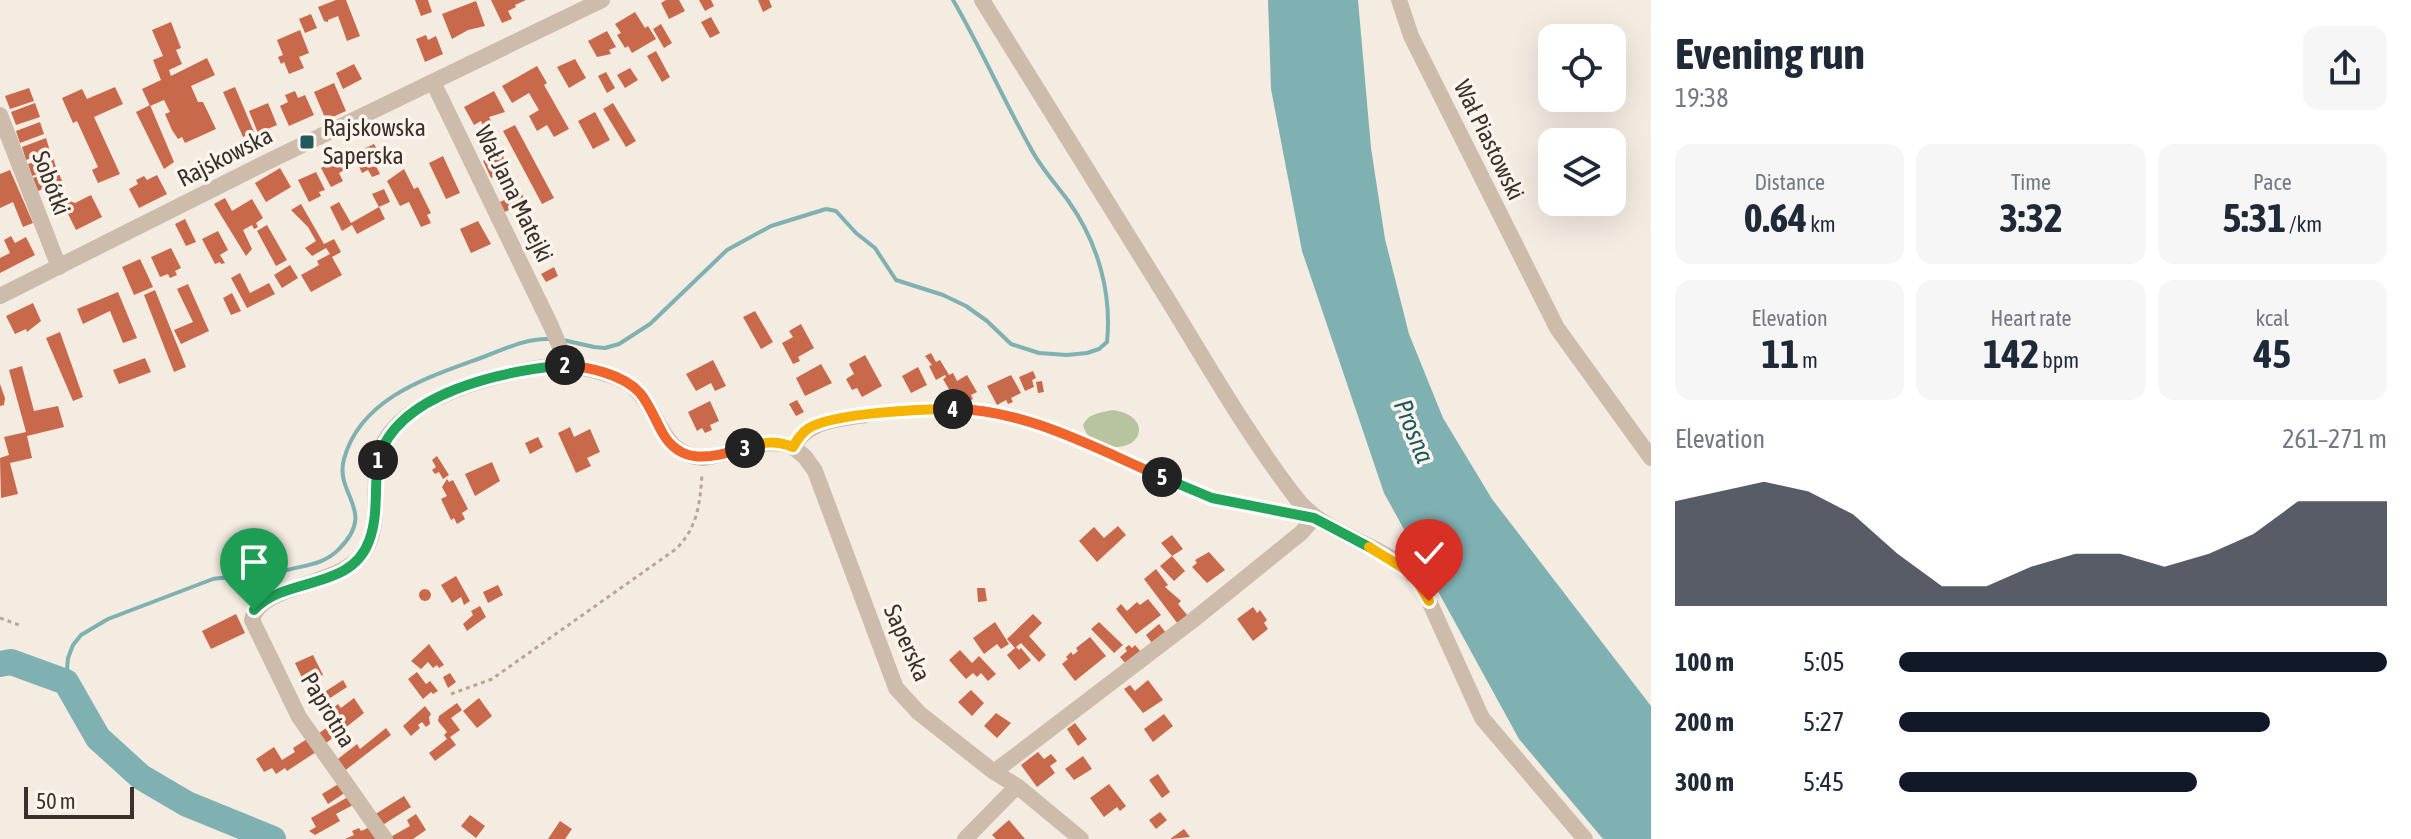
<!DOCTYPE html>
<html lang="en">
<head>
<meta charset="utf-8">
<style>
	:root { --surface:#fff; --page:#f6f6f7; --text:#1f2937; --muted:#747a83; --accent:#111827 }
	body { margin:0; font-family:"Asap Condensed",sans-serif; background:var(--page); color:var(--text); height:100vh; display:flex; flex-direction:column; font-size:30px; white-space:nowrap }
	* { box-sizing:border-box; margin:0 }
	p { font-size:26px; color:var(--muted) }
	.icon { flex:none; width:44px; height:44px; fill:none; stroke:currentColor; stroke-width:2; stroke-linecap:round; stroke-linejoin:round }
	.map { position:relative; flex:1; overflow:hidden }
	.sheet { display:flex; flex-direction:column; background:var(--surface); width:760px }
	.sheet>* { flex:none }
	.tools { position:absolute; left:1538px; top:24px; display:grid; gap:16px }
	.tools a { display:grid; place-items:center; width:88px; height:88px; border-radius:16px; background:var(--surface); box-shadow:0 8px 32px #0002; font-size:40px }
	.scale { position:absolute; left:24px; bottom:20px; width:110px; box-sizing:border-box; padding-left:8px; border:4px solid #3b302b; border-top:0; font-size:22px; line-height:28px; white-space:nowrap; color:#3b302b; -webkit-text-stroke:6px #fbf5ee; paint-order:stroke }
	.pin { position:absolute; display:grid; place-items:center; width:68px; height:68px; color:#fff; margin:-82px -34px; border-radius:50% 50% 50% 0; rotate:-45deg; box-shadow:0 0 8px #0007 }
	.pin .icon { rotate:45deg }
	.km { position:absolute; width:40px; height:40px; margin:-20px; border-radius:50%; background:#222; color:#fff; font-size:22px; line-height:40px; text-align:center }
	.round { display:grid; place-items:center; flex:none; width:84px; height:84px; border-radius:16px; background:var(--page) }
	.summary { display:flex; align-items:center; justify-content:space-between; height:136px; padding:0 24px }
	h1 { font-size:44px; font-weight:700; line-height:60px }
	.metrics { display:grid; grid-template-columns:repeat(3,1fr); gap:12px; height:136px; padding:8px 24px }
	.metrics div { display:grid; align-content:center; border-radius:16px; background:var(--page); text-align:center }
	.metrics b { font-size:40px; font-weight:700 }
	.metrics small { font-size:22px; font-weight:400 }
	.metrics p { font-size:22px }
	.chart { height:224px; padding:16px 24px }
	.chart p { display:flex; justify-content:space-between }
	.chart svg { width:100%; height:144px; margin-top:8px; fill:var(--accent); opacity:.7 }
	ul { padding:0 24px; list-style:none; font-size:26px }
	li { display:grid; grid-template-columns:128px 96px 1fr; align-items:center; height:60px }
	li i { height:20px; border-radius:10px; background:var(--accent) }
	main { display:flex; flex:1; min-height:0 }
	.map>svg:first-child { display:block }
</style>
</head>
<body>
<main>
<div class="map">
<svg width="1651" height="839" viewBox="0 0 1651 839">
	<rect width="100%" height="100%" fill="#f4ebe1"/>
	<!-- green -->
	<path fill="#b8c4a0" d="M1112,410C1158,416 1140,460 1099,443C1090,439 1086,435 1083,425C1089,413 1100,413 1112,410Z"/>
	<!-- water -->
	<path fill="#7fb0b2" d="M1268,0H1358L1371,148L1385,239L1409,334L1443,418L1492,499L1651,706V839H1603L1519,739L1384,493L1302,251L1271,89Z"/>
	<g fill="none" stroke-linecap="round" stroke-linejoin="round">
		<!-- stream -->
		<path stroke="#7fb0b2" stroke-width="4" d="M563,340L594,347L605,348L619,344L650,324L727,250L771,226L826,209L836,211L856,233L875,248L896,280L943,295L966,306L987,321L1011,344L1039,353L1067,355L1087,353L1099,349L1107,342C1112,293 1098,243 1069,202C1056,184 1040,167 1030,147C1003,99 981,48 953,0
			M66,682L68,658L73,645L81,635L108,619L213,579C230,576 244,579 261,579C270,579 276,573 284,571C304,565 324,565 339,549C378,510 334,495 344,459C361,396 432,376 486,356C507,348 527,338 550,339"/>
		<!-- river -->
		<path stroke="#7fb0b2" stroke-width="26" d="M0,664L11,662L66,682L98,738L141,777L187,804L273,839"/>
	</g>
	<!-- building -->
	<path fill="#c8694b" d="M336,0H346L360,36L347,41L338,16L328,20V22L324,21L318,7Z
		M415,0H428L432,12L421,16Z
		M491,0H526L515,5L516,7L508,11L512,19L502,23Z
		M666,0H679L685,11L669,19L661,3Z
		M699,0H711L714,6L705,11Z
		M758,0H769L772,7L763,12Z
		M476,1L485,26L468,30L452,39L442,14Z
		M635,12L645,28L648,26L656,39L632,53L628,46L625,48L617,35L621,33L615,24Z
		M311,14L317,28L305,33L299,19Z
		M711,17L720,33L710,38L701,22Z
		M171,22L181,48L176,50L182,64L169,70L171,76L207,58L215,75L191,86L198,102H203L216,129L185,143L182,137L178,139L172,130L165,114L170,112L164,100L150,106L142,89L161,80L153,60L163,56L152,30Z
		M661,24L672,43L664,48L653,29Z
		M300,30L309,53L299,57L304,68L289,74L284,62L281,64L278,57L283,55L277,40Z
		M607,31L616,47L609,50L611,54L597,57L588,41Z
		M426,35L428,40L436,36L443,54L425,62L416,39Z
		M656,51L670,77L662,82L647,56Z
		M575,59L586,78L569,88L557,67Z
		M354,64L362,79L343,89L336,73Z
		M537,66L547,83L544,85L569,129L554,137L547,125L537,131L529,116L539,110L529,93L512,103L502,86Z
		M630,68L638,80L625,88L617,75Z
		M606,72L615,88L607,93L598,76Z
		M334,83L346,111L326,120L314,92Z
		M115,87L123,104L94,117L120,174L98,183L92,170L98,167L77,121L73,123L62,98L82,89L87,99Z
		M235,87L254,132L243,137L223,92Z
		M29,88L34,101L10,109L5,96Z
		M295,91L298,98L305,95L314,115L289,126L280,106L288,102L285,95Z
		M494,91L505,112L489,117L492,123L484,128L481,121L474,125L464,107Z
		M35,103L40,117L16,125L11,112Z
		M268,103L277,125L258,133L249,111Z
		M613,103L636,141L626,147L603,109Z
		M150,105L174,162L164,169L136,112Z
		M595,112L610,140L593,149L578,121Z
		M40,122L44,134L20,143L16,131Z
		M515,125L554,198L542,204L503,131Z
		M46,138L50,151L26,160L22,147Z
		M374,144L383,162L376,166L380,174L372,177L368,170L362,173L353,154Z
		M501,152L509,168L502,172L505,178L498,181L495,176L491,178L483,161Z
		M52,155L56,167L32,176L28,164Z
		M342,156L348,168L339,173L343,181L331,187L321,168Z
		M443,156L460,193L446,199L429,163Z
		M280,168L291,187L266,202L255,183Z
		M57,169L62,181L38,191L33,178Z
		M404,169L414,189L418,187L431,213L427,215L431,223L421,227L409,202L400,206L387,181Z
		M10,170L33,223L23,227L13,202L0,208V174Z
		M316,172L325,190L319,192L321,196L309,202L298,180Z
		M157,175L167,194L139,208L129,189L138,184L136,180L144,176L147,180Z
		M384,189L390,202L379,207L372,194Z
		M521,192L532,214L521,220L515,207L505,212L500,202Z
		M91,195L102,217L76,230L64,206L70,201L75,203Z
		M225,198L232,211L252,199L263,218L256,223L258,227L254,229L252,225L243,230L252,249L246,256L214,204Z
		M339,202L351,223L379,207L385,219L357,234L352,225L342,231L330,207Z
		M301,204L324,244L334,239L341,252L332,257L342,275L311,292L301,275L319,265L317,261L330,254L326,248L312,256L305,248L316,241L308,227L291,210Z
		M185,219L196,242L186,246L175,224Z
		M478,221L491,244L471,253L460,229Z
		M267,225L287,260L276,266L257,231Z
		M218,231L228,250L220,255L225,263L221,264L220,262L215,264L202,239Z
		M11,236L15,243L26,237L35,255L0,273V258L10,253L4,240Z
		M171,248L181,268L175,271L177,275L170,278L168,274L160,277L151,257Z
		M140,259L153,287L134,295L122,267Z
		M290,265L298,278L282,288L274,275Z
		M554,267L558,276L546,282L541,274Z
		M240,273L250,293L269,283L275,294L247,308L231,278Z
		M188,284L209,331L181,344L174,330L193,322L177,289Z
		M155,290L186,367L174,372L144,295Z
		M118,292L137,338L123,343L110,311L83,324L77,309Z
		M232,293L241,311L231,315L223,298Z
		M33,303L41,321L27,332L26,329L15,334L6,316Z
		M755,311L773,342L761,349L743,317Z
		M801,324L814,348L798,357L800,361L793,364L782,343L793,337L789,331Z
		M60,332L83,397L73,401L46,338Z
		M931,353L936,362L940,360L949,375L953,373L957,381L967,375L977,392L971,395L973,399L969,401L966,398L957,403L943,379L946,377L945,375L936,380L929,366L932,365L925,356Z
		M865,355L882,386L862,397L857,388L852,390L846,379L854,374L849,364Z
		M145,358L151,372L119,384L113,370Z
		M713,360L726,386L715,391L711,383L696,391L686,374Z
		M821,364L832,383L805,396L796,378Z
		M22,366L34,411L58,406L64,427L27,436L32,458L10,463L18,494L1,498L0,458L9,455L4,437L26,432L9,370Z
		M918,367L927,385L911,393L902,376Z
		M1033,371L1036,378L1032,380L1034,387L1025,391L1019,377Z
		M1011,375L1021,393L1011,398L1013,402L1008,404L1006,400L997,405L987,386Z
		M1042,381L1044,392L1038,393L1036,382Z
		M0,384L5,398L4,405L0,406Z
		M797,400L804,412L796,416L789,404Z
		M710,401L719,421L710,425L712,430L705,433L702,428L697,431L688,412Z
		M570,427L574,437L590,429L600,452L587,458L591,466L576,473L558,433Z
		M538,437L543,447L530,454L525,443Z
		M437,456L449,475L443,479L439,472L435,474L432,470L436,467L432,460Z
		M492,462L500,481L475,496L465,474Z
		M447,479L449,482L453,480L468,509L462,513L465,519L457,524L454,518L451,520L441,499L447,496L442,487Z
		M1118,526L1126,535L1097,562L1079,541L1094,527L1104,538Z
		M1172,535L1183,549L1172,556L1161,543Z
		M1209,552L1225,570L1207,583L1192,567L1197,563L1195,560Z
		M1172,556L1185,571L1174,581L1160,566Z
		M1156,569L1168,585L1165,587L1181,601L1178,604L1188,616L1178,624L1144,579Z
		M456,576L470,601L464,605L461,597L452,603L441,585Z
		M498,585L503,595L488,603L483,592Z
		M977,588H985L987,601L978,602Z
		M419 595a6 6 0 1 1 12 0a6 6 0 1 1-12 0Z
		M1148,599L1161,615L1136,634L1116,609L1121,604L1127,611L1137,602L1140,605Z
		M480,606L486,617L467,631L463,624L473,615L471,611Z
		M1253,607L1257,613L1260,610L1267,620L1264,623L1268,629L1253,641L1237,619Z
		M236,614L245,633L211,649L202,631Z
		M1033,614L1042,623L1029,636L1046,655L1039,662L1021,643L1016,647L1019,650L1021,648L1031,660L1019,670L1007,655L1015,648L1007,639Z
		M995,622L1009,644L1001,649L997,644L984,654L973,638Z
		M1099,622L1123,645L1114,653L1091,629Z
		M1159,624L1166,633L1152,643L1146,635Z
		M1090,637L1106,656L1075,681L1062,664L1068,659L1066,657L1071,652L1073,655L1078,651L1076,648Z
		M429,644L444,665L439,668L437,665L433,668L428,662L421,669L411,661Z
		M1129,645L1132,648L1135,645L1141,652L1126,664L1120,657L1127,651L1125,648Z
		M960,650L972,663L979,656L996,674L988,681L981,673L977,677L973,673L966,679L949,660Z
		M313,655L323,675L305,684L295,663Z
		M417,672L426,684L430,681L438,691L433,694L431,692L423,699L408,679Z
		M450,673L456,682L448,688L443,677Z
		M343,680L347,687L327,700L323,693Z
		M1148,680L1163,700L1143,713L1124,689L1130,685L1135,691Z
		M971,690L984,703L972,716L958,702Z
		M354,698L364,713L325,744L318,734L338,719L333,708L338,704L341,708Z
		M479,698L492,716L477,728L463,711Z
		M457,703L462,710L451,718L460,730L450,737L456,745L435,761L429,753L447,739L444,735L447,732L438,721L439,716Z
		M425,706L431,714L429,717L430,724L426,727L422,722L418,725L420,728L411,736L403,726Z
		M996,713L1011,723L997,738L984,726Z
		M1164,714L1173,726L1153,742L1144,729Z
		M1075,723L1087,739L1078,746L1067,729Z
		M386,728L391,735L343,772L334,762L357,744L360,749Z
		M307,739L316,752L287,771L285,768L276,774L272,768L264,772L256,759L274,747L282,760L295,752L293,748Z
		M1038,752L1044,759L1051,754L1057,761L1050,766L1055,773L1037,787L1021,765Z
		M1083,756L1092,769L1074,780L1065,769Z
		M1158,774L1170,792L1162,798L1149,780Z
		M340,783L346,792L328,804L322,794Z
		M1109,784L1126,806L1120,811L1117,807L1104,817L1090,798Z
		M404,796L411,807L381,826L374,815Z
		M348,797L353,805L336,814L340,821L315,835L309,831L316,827L311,818Z
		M1160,812L1167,820L1156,829L1149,820Z
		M416,814L426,830L413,839H387L410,826L407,820Z
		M470,815L485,826L476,838L461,826Z
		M1009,820L1025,839H996L992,835Z
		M560,821L572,829L565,839H548Z
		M370,827L376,839H345L354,835L352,831L359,828L361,831Z
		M1184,829L1190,837L1170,839Z"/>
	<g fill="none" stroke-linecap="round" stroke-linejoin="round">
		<!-- path -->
		<path stroke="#b9a596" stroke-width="3" stroke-dasharray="4 4" stroke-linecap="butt" d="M880,413C909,410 938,406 966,409C1055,418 1129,472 1213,498C1238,506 1265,509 1291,514
			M0,618L22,626
			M451,694L492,679L676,549C698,527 700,503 702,474"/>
		<!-- minor -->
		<path stroke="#cdbbac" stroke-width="16" d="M982,0C1044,100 1106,200 1168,300C1209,367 1249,437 1297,499C1330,541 1399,545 1424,590L1482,718L1585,839
			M1399,0L1411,36L1557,328L1651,458
			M433,82L551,326L567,364C588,370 614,373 632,386C660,409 659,455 703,458C734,455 761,435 793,447C809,420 836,420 865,415
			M0,115L59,267
			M0,296L267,162L602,0
			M793,447L805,457L815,471L896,688L919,713L994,772L1017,786L1081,839
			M994,772L1192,621L1301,533L1314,518
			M385,839L299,717L252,620C259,586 332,586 359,558C382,534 373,493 377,463C387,395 511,370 567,364
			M965,839L1017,786"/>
	</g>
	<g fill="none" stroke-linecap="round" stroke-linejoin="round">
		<!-- split-1 casing -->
		<g stroke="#fff" stroke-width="16">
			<path id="split-1" d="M254,610C285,576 351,591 369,541C379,515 374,486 378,460"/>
		</g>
		<!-- split-2 casing -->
		<g stroke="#fff" stroke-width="16">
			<path id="split-2" d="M378,460C397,392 504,371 565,365"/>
		</g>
		<!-- split-3 casing -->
		<g stroke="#fff" stroke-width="16">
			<path id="split-3" d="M565,365C588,367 623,374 640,393C649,404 655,419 662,432C681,467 713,457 745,448"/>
		</g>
		<!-- split-4 casing -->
		<g stroke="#fff" stroke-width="16">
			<path id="split-4" d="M745,448C763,442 775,440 793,447C797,440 801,433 809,428C834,413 921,409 953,409"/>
		</g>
		<!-- split-5 casing -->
		<g stroke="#fff" stroke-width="16">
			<path id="split-5" d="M953,409C1025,409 1097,449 1162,477"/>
		</g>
		<!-- split-6 casing -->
		<g stroke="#fff" stroke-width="16">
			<path id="split-6" d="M1162,477L1212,498L1314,518L1369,547"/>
		</g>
		<!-- split-7 casing -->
		<g stroke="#fff" stroke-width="16">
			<path id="split-7" d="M1369,547L1413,574L1429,601"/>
		</g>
		<!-- split-1 -->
		<use href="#split-1" stroke="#22a559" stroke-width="10"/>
		<!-- split-2 -->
		<use href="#split-2" stroke="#22a559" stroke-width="10"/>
		<!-- split-3 -->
		<use href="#split-3" stroke="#f0652b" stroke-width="10"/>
		<!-- split-4 -->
		<use href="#split-4" stroke="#f5b400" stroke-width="10"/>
		<!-- split-5 -->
		<use href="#split-5" stroke="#f0652b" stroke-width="10"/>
		<!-- split-6 -->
		<use href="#split-6" stroke="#22a559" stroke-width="10"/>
		<!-- split-7 -->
		<use href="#split-7" stroke="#f5b400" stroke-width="10"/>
	</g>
	<!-- markers -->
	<rect fill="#1f5a5e" stroke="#fbf5ee" stroke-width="3" x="299" y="134" width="16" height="16" rx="4"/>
	<g text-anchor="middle" stroke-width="7" stroke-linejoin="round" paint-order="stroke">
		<!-- poi labels -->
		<g font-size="24" fill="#3b302b" stroke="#fbf5ee" text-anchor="start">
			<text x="323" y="136">Rajskowska<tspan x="323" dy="28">Saperska</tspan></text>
		</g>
		<!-- street labels -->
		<g font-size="24" fill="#3b302b" stroke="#fbf5ee">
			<text transform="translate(1489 140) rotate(64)" y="8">Wał Piastowski</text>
			<text transform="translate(225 157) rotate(-27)" y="8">Rajskowska</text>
			<text transform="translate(51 183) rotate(69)" y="8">Sobótki</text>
			<text transform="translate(514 194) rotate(64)" y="8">Wał Jana Matejki</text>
			<text transform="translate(907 643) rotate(66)" y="8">Saperska</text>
			<text transform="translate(328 710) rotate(59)" y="8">Paprotna</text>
		</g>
		<!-- water labels -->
		<g font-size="26" font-style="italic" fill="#1f5a5e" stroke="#fbf5ee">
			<text transform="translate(1414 431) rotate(68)" y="9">Prosna</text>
		</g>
	</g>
</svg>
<div class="tools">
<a><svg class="icon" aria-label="locate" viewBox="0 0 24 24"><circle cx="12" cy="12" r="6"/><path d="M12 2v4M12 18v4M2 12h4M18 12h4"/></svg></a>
<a><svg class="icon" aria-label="layers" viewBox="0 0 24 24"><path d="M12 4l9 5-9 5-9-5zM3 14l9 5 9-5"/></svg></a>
</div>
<div class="scale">50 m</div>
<div class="pin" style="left:254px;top:610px;background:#1e9e55"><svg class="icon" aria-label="arrive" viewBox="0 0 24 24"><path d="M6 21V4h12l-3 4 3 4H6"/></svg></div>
<div class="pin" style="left:1429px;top:601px;background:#d93025"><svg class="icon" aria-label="check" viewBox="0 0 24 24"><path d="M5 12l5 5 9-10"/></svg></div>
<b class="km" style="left:378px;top:460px">1</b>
<b class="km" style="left:565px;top:365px">2</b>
<b class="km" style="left:745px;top:448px">3</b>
<b class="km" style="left:953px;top:409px">4</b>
<b class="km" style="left:1162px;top:477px">5</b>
</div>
<section class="sheet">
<div class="summary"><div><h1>Evening run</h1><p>19:38</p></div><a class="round"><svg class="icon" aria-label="share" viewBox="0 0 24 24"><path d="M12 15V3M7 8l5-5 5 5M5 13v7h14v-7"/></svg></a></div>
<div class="metrics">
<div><p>Distance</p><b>0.64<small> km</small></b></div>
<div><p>Time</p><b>3:32</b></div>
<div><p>Pace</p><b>5:31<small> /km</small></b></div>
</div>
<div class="metrics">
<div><p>Elevation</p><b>11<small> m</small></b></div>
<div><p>Heart rate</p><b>142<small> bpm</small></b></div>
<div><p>kcal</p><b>45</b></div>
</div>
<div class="chart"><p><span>Elevation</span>261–271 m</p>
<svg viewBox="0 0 160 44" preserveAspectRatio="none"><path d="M0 44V12L10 9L20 6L30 9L40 16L50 28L60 38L70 38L80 32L90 28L100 28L110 32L120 28L130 22L140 12L150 12L160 12V44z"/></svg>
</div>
<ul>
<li><b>100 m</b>5:05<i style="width:100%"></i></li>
<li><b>200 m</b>5:27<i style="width:76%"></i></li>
<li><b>300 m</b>5:45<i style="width:61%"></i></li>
</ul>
</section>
</main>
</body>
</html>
